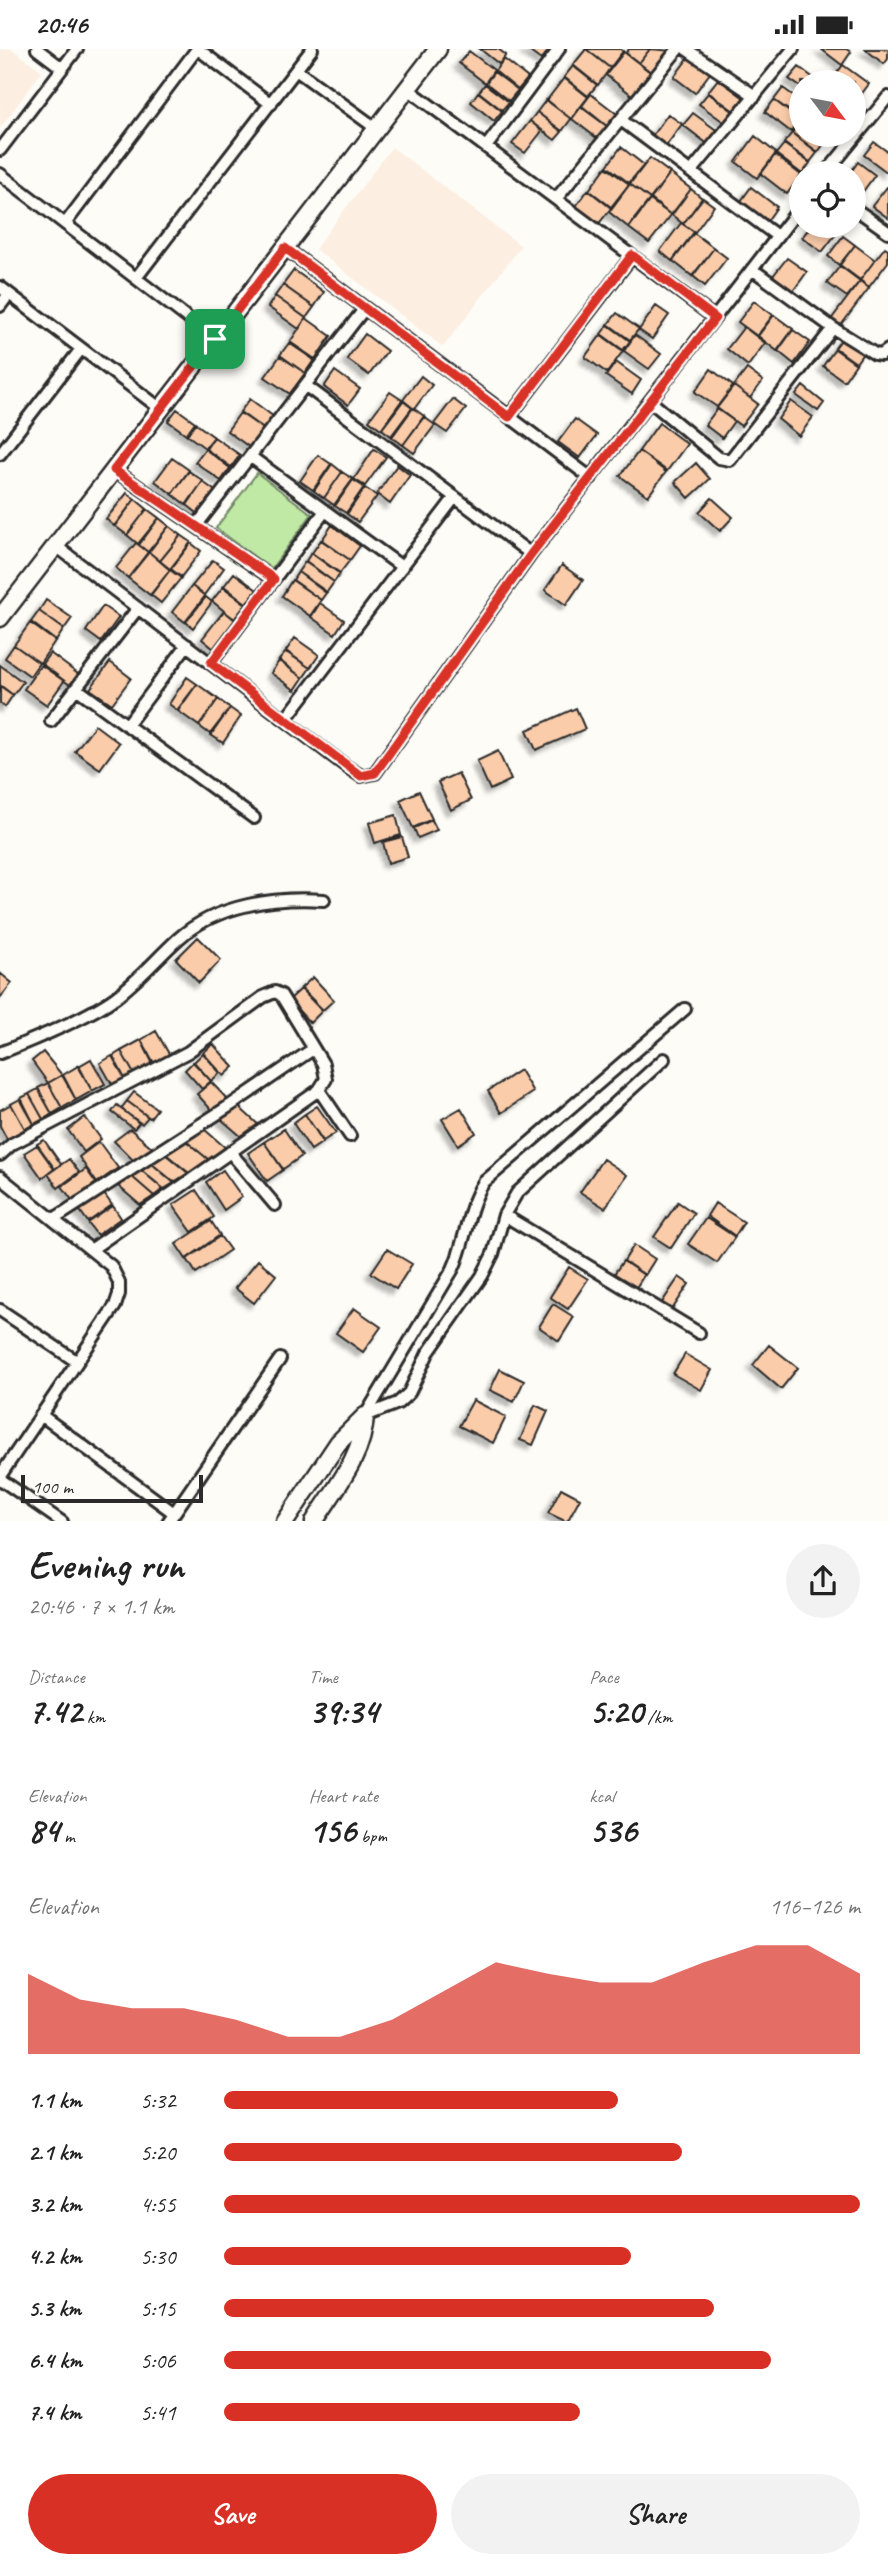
<!DOCTYPE html>
<html lang="en">
<head>
<meta charset="utf-8">
<style>
	:root { --surface:#fff; --page:#f2f2f2; --text:#222; --muted:#767676; --accent:#d93025 }
	body { margin:0; font-family:Caveat,sans-serif; background:var(--page); color:var(--text); height:100vh; display:flex; flex-direction:column; font-size:26px; white-space:nowrap }
	* { box-sizing:border-box; margin:0 }
	p { font-size:23px; color:var(--muted) }
	.icon { flex:none; width:38px; height:38px; fill:none; stroke:currentColor; stroke-width:2; stroke-linecap:round; stroke-linejoin:round }
	.map { position:relative; height:1472px; overflow:hidden }
	.details { display:flex; flex-direction:column; background:var(--surface); flex:1 }
	.details>* { flex:none }
	.needle { width:46px; rotate:122deg }
	.buttons { position:absolute; left:789px; top:21px; display:grid; gap:14px }
	.buttons a { display:grid; place-items:center; width:77px; height:77px; border-radius:50%; background:var(--surface); box-shadow:0 4px 10px #0003; font-size:35px }
	.scale { position:absolute; left:21px; bottom:18px; width:182px; box-sizing:border-box; padding-left:7px; border:4px solid #2b2b2b; border-top:0; font-size:19px; line-height:24px; white-space:nowrap; color:#2b2b2b; -webkit-text-stroke:5px #fdfcf7; paint-order:stroke }
	.pin { position:absolute; display:grid; place-items:center; width:60px; height:60px; color:#fff; margin:-30px; border-radius:14px; box-shadow:0 4px 10px #0006 }
	.round { display:grid; place-items:center; flex:none; width:74px; height:74px; border-radius:37px; background:var(--page) }
	.overview { display:flex; align-items:center; justify-content:space-between; height:119px; padding:0 28px }
	h1 { font-size:38px; font-weight:700; line-height:52px }
	.figures { display:grid; grid-template-columns:repeat(3,1fr); gap:10px; height:119px; padding:7px 28px }
	.figures div { display:grid; align-content:center }
	.figures b { font-size:35px; font-weight:700 }
	.figures small { font-size:19px; font-weight:400 }
	.figures p { font-size:19px }
	.chart { height:196px; padding:14px 28px }
	.chart p { display:flex; justify-content:space-between }
	.chart svg { width:100%; height:126px; margin-top:7px; fill:var(--accent); opacity:.7 }
	.button { display:flex; gap:14px; margin-top:auto; padding:14px 28px }
	.button a { flex:1; height:80px; border-radius:42px; background:var(--accent); color:#fff; font-size:28px; font-weight:700; line-height:80px; text-align:center }
	.button a+a { background:var(--page); color:var(--text) }
	ul { padding:0 28px; list-style:none; font-size:23px }
	li { display:grid; grid-template-columns:112px 84px 1fr; align-items:center; height:52px }
	li i { height:18px; border-radius:9px; background:var(--accent) }
	.status { display:flex; justify-content:space-between; align-items:center; height:49px; padding:0 35px; background:var(--surface); direction:ltr }
	.status svg { height:19px; fill:currentColor }
	.map>svg:first-child { display:block }
</style>
</head>
<body>
<div class="status"><b>20:46</b><svg viewBox="0 0 49 12"><path d="M0 12V9h3v3zM5 12V6h3v6zM10 12V3h3v9zM15 12V0h3v12zM26 1h20v11H26zM47 4h2v5h-2z"/></svg></div>
<div class="map">
<svg width="888" height="1473" viewBox="0 0 888 1473">
	<defs>
		<filter id="shadow"><feDropShadow dx="-5" dy="5" stdDeviation="2" flood-color="#0004"/></filter>
	</defs>
	<rect width="100%" height="100%" fill="#fdfcf7"/>
	<filter id="ink" filterUnits="userSpaceOnUse"><feTurbulence type="fractalNoise" baseFrequency=".0143" numOctaves="2"/><feDisplacementMap in="SourceGraphic" scale="14" xChannelSelector="R" yChannelSelector="G"/><feConvolveMatrix kernelMatrix="1 2 1 2 8 2 1 2 1" color-interpolation-filters="sRGB"/></filter>
	<g filter="url(#ink)">
		<!-- built -->
		<path fill="#fceee0" d="M0,0H12L42,22L0,79Z
			M392,98L521,197L443,298L315,200Z"/>
		<!-- green -->
		<path fill="#bfe9a5" stroke="#758a68" stroke-width="2" d="M257,424L312,465L271,520L216,479Z"/>
		<!-- building -->
		<path fill="#fbccaa" stroke="#2b2b2b" stroke-width="2" filter="url(#shadow)" d="M480,0H498L506,6L499,15Z
			M526,0H550L541,11Z
			M586,0L610,19L598,36L573,16Z
			M586,0H620L623,2L610,19Z
			M629,0H650L639,14L626,4Z
			M650,0L674,2L655,26L639,14Z
			M821,0H846L851,3L842,16Z
			M865,0H888V10L884,15Z
			M469,2L494,21L485,34L459,14Z
			M624,3L650,23L632,46L606,26Z
			M689,8L710,24L695,44L674,28Z
			M504,10L528,29L518,41L495,22Z
			M843,16L869,35L860,47L854,43V33H841L834,28Z
			M573,17L597,36L588,47L564,28Z
			M799,18L819,33H802V39L789,30Z
			M494,23L518,41L509,52L486,34Z
			M564,29L588,48L571,70L547,51Z
			M718,30L744,49L734,62L708,43Z
			M485,35L509,53L502,61L479,43Z
			M783,39L802,53L801,70L774,51Z
			M478,43L502,62L494,72L471,53Z
			M708,44L734,63L725,74L699,55Z
			M591,45L617,65L608,78L582,57Z
			M546,51L571,70L562,82L537,63Z
			M774,51L800,71L791,83L765,63Z
			M581,58L608,78L598,90L572,70Z
			M537,63L562,83L555,91L530,72Z
			M693,64L719,83L709,96L683,76Z
			M668,65L682,75L666,97L652,87Z
			M530,72L542,82L525,104L512,95Z
			M800,73L802,86H817L826,92L818,103L792,84Z
			M792,84L817,104L810,113L784,94Z
			M755,87L776,104L757,129L736,113Z
			M874,93L888,103V124L864,106Z
			M784,95L810,114L802,125L776,105Z
			M621,98L644,116L629,134L607,117Z
			M775,106L801,126L787,145L761,125Z
			M650,109L670,124L650,150L630,135Z
			M858,113L875,126L856,152L854,124H850Z
			M606,118L629,135L611,158L589,141Z
			M670,124L691,140L671,166L651,150Z
			M630,135L650,150L628,178L609,163Z
			M751,138L777,158L767,172L741,152Z
			M887,138H888V169L872,157Z
			M691,140L702,149L683,175L672,166Z
			M588,141L611,159L597,177L574,160Z
			M703,149L714,157L695,183L683,175Z
			M650,151L671,166L649,194L629,179Z
			M681,174L694,183L672,212L660,202Z
			M811,177H826L836,185L822,203L802,188Z
			M694,184L714,199L692,227L673,212Z
			M843,187L855,196L839,216L828,207Z
			M855,196L875,211L860,231L840,216Z
			M885,198L888,200V213L869,238L860,231Z
			M714,199L727,209L705,237L693,227Z
			M787,209L807,223L793,242L773,227Z
			M840,217L860,232L847,248L827,234Z
			M294,221L324,243L314,258L283,236Z
			M860,232L869,239L839,279L830,272Z
			M283,236L314,258L306,269L275,247Z
			M275,247L306,269L299,280L268,258Z
			M754,252L773,266L757,287L738,273Z
			M656,257L669,266L652,290L639,281Z
			M617,264L639,280L630,291L608,275Z
			M774,266L793,280L777,302L758,287Z
			M306,269L331,287L315,310L290,293Z
			M608,276L630,292L623,301L601,285Z
			M744,278L765,294L748,317L727,300Z
			M793,281L810,293L794,315L778,302Z
			M365,285L387,302L369,326L347,310Z
			M601,286L623,302L607,324L585,308Z
			M635,286L661,305L649,320L624,302Z
			M843,288L864,303L856,314L835,299Z
			M289,294L314,311L305,324L280,306Z
			M835,300L856,315L844,332L823,317Z
			M280,307L305,324L290,345L265,328Z
			M616,313L641,331L632,345L606,327Z
			M711,320L733,337L717,358L695,343Z
			M747,320L763,332L750,349L734,337Z
			M335,322L360,340L348,356L324,338Z
			M421,327L432,336L414,360L403,351Z
			M734,337L758,355L741,377L717,359Z
			M803,337L824,354L818,362L796,346Z
			M390,343L402,351L381,380L369,371Z
			M250,350L274,368L265,381L240,363Z
			M453,350L466,360L447,384L434,375Z
			M403,352L412,359L391,387L382,380Z
			M791,352L813,368L799,387L778,370Z
			M413,359L424,367L403,396L392,388Z
			M177,360L195,373L186,385L168,372Z
			M717,360L734,372L722,389L705,376Z
			M240,364L265,381L252,400L227,382Z
			M424,368L435,376L414,404L403,396Z
			M575,370L597,386L580,409L558,393Z
			M195,374L214,388L205,399L187,386Z
			M659,374L687,395L667,422L639,402Z
			M214,388L240,406L231,418L206,400Z
			M205,400L230,419L221,432L195,413Z
			M374,400L386,408L365,437L354,430Z
			M639,402L666,423L648,447L620,427Z
			M318,406L331,415L313,441L300,432Z
			M172,409L189,421L172,445L155,432Z
			M696,414L710,430L689,449L675,433Z
			M332,415L342,423L324,449L314,442Z
			M397,416L410,426L390,455L377,445Z
			M189,422L203,432L186,456L172,445Z
			M342,423L353,430L334,456L324,449Z
			M353,431L364,438L346,464L335,457Z
			M203,433L218,444L201,467L187,456Z
			M365,439L377,447L358,473L347,465Z
			M127,444L135,450L114,477L106,470Z
			M712,449L733,468L720,482L699,463Z
			M135,450L147,460L127,486L115,477Z
			M147,460L159,469L138,495L127,486Z
			M159,469L169,477L148,503L139,496Z
			M332,476L360,497L350,511L322,491Z
			M169,477L181,486L160,512L149,503Z
			M181,486L191,493L170,520L160,512Z
			M321,491L350,511L340,524L312,504Z
			M136,494L148,503L128,529L116,519Z
			M191,494L201,502L181,528L171,520Z
			M149,503L170,521L150,546L128,529Z
			M311,504L340,525L334,533L306,512Z
			M213,511L224,519L204,546L192,537Z
			M305,513L334,533L327,543L298,523Z
			M562,516L583,531L566,556L545,541Z
			M170,521L181,529L161,554L151,546Z
			M298,523L326,544L321,551L293,531Z
			M234,524L257,541L246,554L224,537Z
			M292,531L321,551L310,567L282,547Z
			M192,537L205,547L185,573L172,563Z
			M223,538L246,555L234,570L212,552Z
			M206,548L212,553L193,579L186,573Z
			M46,551L72,569L64,580L39,562Z
			M320,554L344,571L335,585L311,568Z
			M103,557L119,568L101,593L86,582Z
			M39,562L64,580L56,592L31,573Z
			M224,562L236,571L214,600L202,590Z
			M30,574L55,592L40,614L14,596Z
			M295,589L319,606L310,619L286,602Z
			M14,596L39,614L30,627L5,609Z
			M286,603L310,619L303,629L279,611Z
			M50,604L78,625L70,636L42,615Z
			M279,612L303,629L295,641L271,624Z
			M110,613L131,629L112,655L90,640Z
			M0,616L23,633L13,646L0,636Z
			M41,616L64,632L47,656L24,640Z
			M187,628L197,635L177,661L169,655Z
			M197,635L218,650L199,677L178,662Z
			M0,637L13,646L5,658L0,654Z
			M218,650L230,659L210,685L199,677Z
			M230,659L241,667L223,694L211,686Z
			M576,659L585,680L536,701L527,681Z
			M95,676L119,694L100,720L75,702Z
			M498,702L511,731L490,741L477,712Z
			M458,724L471,751L451,761L438,733Z
			M419,742L432,770L413,779L400,751Z
			M396,766L401,786L375,794L369,774Z
			M432,771L437,781L418,789L414,779Z
			M402,788L408,808L388,814L383,793Z
			M198,888L221,911L199,934L176,910Z
			M0,924L12,934L0,949Z
			M313,928L334,951L323,961L301,939Z
			M301,940L322,962L310,974L289,951Z
			M156,982L169,1005L154,1014L141,991Z
			M141,991L153,1015L134,1025L121,1002Z
			M213,995L234,1018L224,1027L203,1004Z
			M121,1002L134,1025L125,1030L113,1007Z
			M43,1003L62,1026L48,1034L32,1012Z
			M203,1004L220,1024L211,1032L194,1013Z
			M112,1007L125,1030L113,1037L100,1014Z
			M91,1010L105,1035L92,1042L79,1017Z
			M193,1013L211,1032L202,1040L185,1021Z
			M78,1017L92,1042L76,1051L63,1026Z
			M520,1021L533,1043L501,1064L488,1042Z
			M62,1026L76,1051L62,1059L48,1034Z
			M211,1033L230,1053L216,1066L197,1045Z
			M48,1034L62,1059L52,1065L38,1039Z
			M38,1040L52,1065L43,1070L29,1045Z
			M134,1043L157,1060L150,1069L127,1052Z
			M29,1045L43,1070L34,1075L21,1049Z
			M20,1050L34,1075L25,1080L11,1055Z
			M127,1052L148,1068L142,1075L121,1060Z
			M11,1055L25,1080L7,1090L0,1077V1061Z
			M117,1056L139,1074L134,1080L112,1063Z
			M317,1057L336,1084L323,1092L305,1065Z
			M239,1058L261,1078L243,1089L221,1070Z
			M461,1059L476,1084L458,1096L442,1070Z
			M305,1065L323,1093L311,1101L293,1074Z
			M85,1068L101,1090L84,1103L68,1081Z
			M130,1080L154,1100L135,1113L114,1092Z
			M204,1080L227,1100L209,1111L186,1092Z
			M284,1080L302,1107L283,1120L264,1093Z
			M44,1091L61,1115L55,1120L37,1095Z
			M186,1092L209,1111L189,1124L166,1105Z
			M99,1093L118,1119L97,1134L79,1108Z
			M264,1093L283,1121L267,1132L248,1104Z
			M37,1096L54,1120L42,1129L24,1104Z
			M165,1105L188,1124L174,1133L151,1114Z
			M69,1110L79,1123L58,1139L48,1125Z
			M603,1110L627,1126L605,1159L580,1143Z
			M151,1114L174,1134L164,1140L141,1121Z
			M86,1120L96,1134L72,1151L62,1137Z
			M141,1121L163,1140L154,1147L131,1127Z
			M223,1121L242,1148L224,1161L206,1133Z
			M131,1127L154,1147L140,1156L117,1136Z
			M196,1141L214,1168L192,1183L173,1156Z
			M102,1142L112,1156L88,1173L78,1159Z
			M678,1153L694,1164L671,1199L654,1188Z
			M715,1154L744,1173L735,1187L707,1167Z
			M113,1157L121,1169L97,1186L88,1174Z
			M706,1169L735,1188L717,1214L688,1195Z
			M211,1172L220,1186L186,1210L176,1195Z
			M220,1187L230,1201L196,1224L187,1210Z
			M634,1196L655,1210L645,1226L624,1212Z
			M387,1200L412,1215L396,1240L371,1224Z
			M258,1211L276,1226L254,1254L235,1239Z
			M623,1212L644,1226L634,1242L612,1228Z
			M569,1218L588,1230L568,1260L550,1248Z
			M679,1228L689,1235L671,1262L661,1255Z
			M553,1255L574,1268L559,1292L539,1278Z
			M354,1259L381,1278L363,1303L336,1284Z
			M769,1296L798,1319L781,1340L753,1316Z
			M685,1305L712,1321L701,1341L673,1325Z
			M500,1320L524,1332L514,1353L490,1341Z
			M473,1351L506,1368L493,1394L459,1377Z
			M535,1356L548,1362L533,1396L520,1391Z
			M561,1439L580,1449L567,1473L548,1464Z"/>
		<g fill="none" stroke-linecap="round" stroke-linejoin="round">
			<!-- street casing -->
			<g stroke="#2b2b2b" stroke-width="16">
				<path id="street" d="M37,0L62,19
					M198,0L271,55
					M686,0L755,47
					M296,21L377,80
					M408,40L715,269
					M621,71L777,187
					M486,98L559,0
					M0,101L77,0
					M691,123L793,0
					M826,124L888,48
					M0,125L215,290
					M556,150L678,0
					M854,159L888,183
					M65,175L197,0
					M285,199L591,429
					M752,220L833,279L875,305L881,306L888,301
					M136,229L312,0
					M0,238L161,360
					M0,257L9,245
					M306,337L531,505
					M650,352L719,409L730,411L833,279
					M509,368L632,207
					M0,405L81,300
					M251,408L402,518
					M114,421L273,530
					M196,477L365,259
					M56,497L347,718L361,727L375,724L531,505L802,156
					M211,614L325,462
					M76,639L254,769
					M285,671L455,448
					M51,672L138,559
					M127,676L187,596
					M0,1004C33,991 89,968 116,948C139,931 157,909 178,890C217,855 275,848 324,851
					M319,1041L350,1087
					M230,1103L275,1156
					M0,1106L12,1095L188,1003L263,948L275,943L281,946L323,1015L326,1030L319,1041L92,1200
					M0,1128L111,1217L119,1233V1245L115,1257L0,1427
					M504,1166L699,1284
					M54,1170L231,1056L313,1000
					M0,1261L76,1312
					M41,1366L174,1464
					M365,1367L453,1220C466,1193 467,1158 484,1133L685,960
					M365,1367L398,1354L409,1344L428,1304L482,1227L493,1205L504,1166L517,1144L664,1010
					M0,1430L62,1473
					M168,1473L280,1310"/>
			</g>
			<!-- secondary casing -->
			<g stroke="#2b2b2b" stroke-width="21">
				<path id="secondary" d="M0,569L438,0
					M285,1473L338,1394L365,1367
					M314,1473C335,1439 363,1408 365,1367"/>
			</g>
			<!-- street -->
			<use href="#street" stroke="#fdfcf7" stroke-width="10"/>
			<!-- secondary -->
			<use href="#secondary" stroke="#fdfcf7" stroke-width="16"/>
		</g>
	</g>
	<g fill="none" stroke-linecap="round" stroke-linejoin="round" filter="url(#ink)">
		<!-- route casing -->
		<g stroke="#fff" stroke-width="14">
			<path id="route" d="M285,199L509,368L632,206L715,269L531,505L375,724L361,727L211,614L274,530L114,421Z"/>
		</g>
		<!-- route -->
		<use href="#route" stroke="#d93025" stroke-width="9"/>
	</g>
</svg>
<div class="buttons">
<a><svg class="needle" viewBox="-14 -14 28 28"><path d="M0-13l5 13h-10z" fill="#e53935"/><path d="M0 13l5-13h-10z" fill="#767676"/></svg></a>
<a><svg class="icon" aria-label="locate" viewBox="0 0 24 24"><circle cx="12" cy="12" r="6"/><path d="M12 2v4M12 18v4M2 12h4M18 12h4"/></svg></a>
</div>
<div class="scale">100 m</div>
<div class="pin" style="left:215px;top:290px;background:#1e9e55"><svg class="icon" aria-label="arrive" viewBox="0 0 24 24"><path d="M6 21V4h12l-3 4 3 4H6"/></svg></div>
</div>
<section class="details">
<div class="overview"><div><h1>Evening run</h1><p>20:46 · 7 × 1.1 km</p></div><a class="round"><svg class="icon" aria-label="share" viewBox="0 0 24 24"><path d="M12 15V3M7 8l5-5 5 5M5 13v7h14v-7"/></svg></a></div>
<div class="figures">
<div><p>Distance</p><b>7.42<small> km</small></b></div>
<div><p>Time</p><b>39:34</b></div>
<div><p>Pace</p><b>5:20<small> /km</small></b></div>
</div>
<div class="figures">
<div><p>Elevation</p><b>84<small> m</small></b></div>
<div><p>Heart rate</p><b>156<small> bpm</small></b></div>
<div><p>kcal</p><b>536</b></div>
</div>
<div class="chart"><p><span>Elevation</span>116–126 m</p>
<svg viewBox="0 0 160 44" preserveAspectRatio="none"><path d="M0 44V16L10 25L20 28L30 28L40 32L50 38L60 38L70 32L80 22L90 12L100 16L110 19L120 19L130 12L140 6L150 6L160 16V44z"/></svg>
</div>
<ul>
<li><b>1.1 km</b>5:32<i style="width:62%"></i></li>
<li><b>2.1 km</b>5:20<i style="width:72%"></i></li>
<li><b>3.2 km</b>4:55<i style="width:100%"></i></li>
<li><b>4.2 km</b>5:30<i style="width:64%"></i></li>
<li><b>5.3 km</b>5:15<i style="width:77%"></i></li>
<li><b>6.4 km</b>5:06<i style="width:86%"></i></li>
<li><b>7.4 km</b>5:41<i style="width:56%"></i></li>
</ul>
<div class="button"><a>Save</a><a>Share</a></div>
</section>
</body>
</html>
